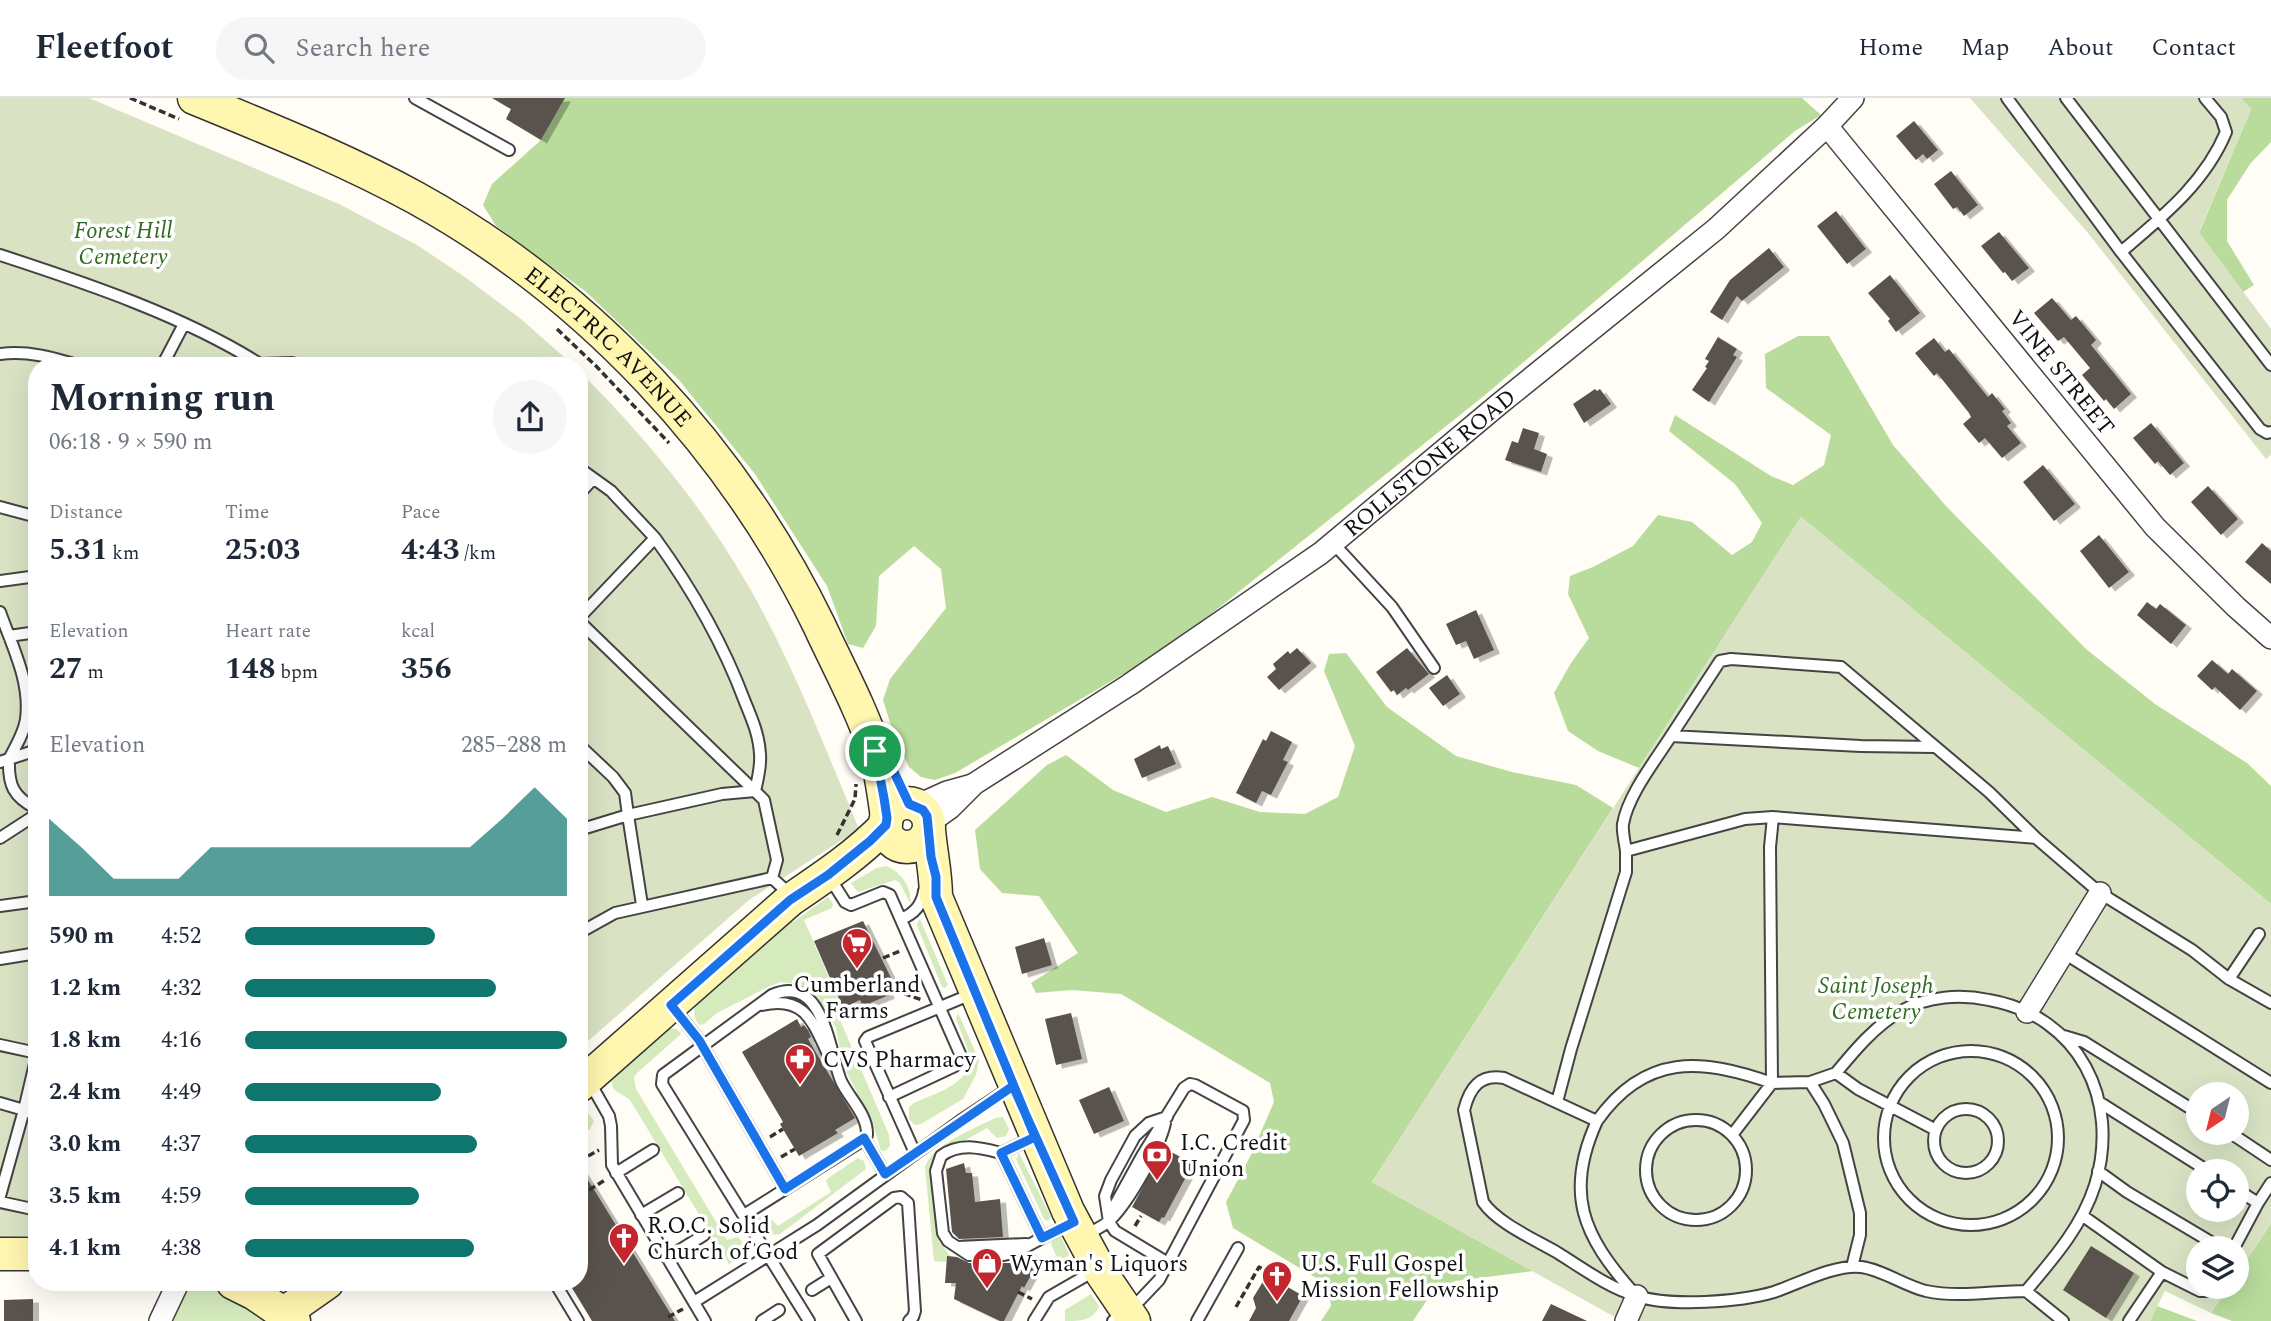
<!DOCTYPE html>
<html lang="en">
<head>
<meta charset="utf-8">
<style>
	:root { --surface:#fff; --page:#f6f6f7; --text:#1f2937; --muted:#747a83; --line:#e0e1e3; --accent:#0f766e }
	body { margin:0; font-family:Spectral,serif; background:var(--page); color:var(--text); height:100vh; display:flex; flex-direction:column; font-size:26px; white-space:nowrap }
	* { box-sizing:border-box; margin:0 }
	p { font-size:23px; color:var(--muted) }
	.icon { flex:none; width:38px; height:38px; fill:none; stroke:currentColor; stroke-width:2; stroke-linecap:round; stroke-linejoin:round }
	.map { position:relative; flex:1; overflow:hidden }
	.details { position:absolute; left:28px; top:259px; width:560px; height:934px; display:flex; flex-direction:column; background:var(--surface); border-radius:28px; box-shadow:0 7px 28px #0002 }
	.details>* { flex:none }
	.needle { width:46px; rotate:215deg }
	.controls { position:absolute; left:2186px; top:984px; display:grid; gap:14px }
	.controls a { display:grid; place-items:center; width:63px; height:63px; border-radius:50%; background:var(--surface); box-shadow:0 7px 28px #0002; font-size:35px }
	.pin { position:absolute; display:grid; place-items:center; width:60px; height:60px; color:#fff; margin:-30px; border:4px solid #fff; border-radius:50%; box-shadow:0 2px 7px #0007 }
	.round { display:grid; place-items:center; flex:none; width:74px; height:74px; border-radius:37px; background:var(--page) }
	.summary { display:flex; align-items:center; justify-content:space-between; height:119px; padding:0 21px }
	h1 { font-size:38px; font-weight:700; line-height:52px }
	.metrics { display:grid; grid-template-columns:repeat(3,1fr); gap:10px; height:119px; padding:7px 21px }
	.metrics div { display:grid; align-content:center }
	.metrics b { font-size:30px; font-weight:700 }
	.metrics small { font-size:19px; font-weight:400 }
	.metrics p { font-size:19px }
	.chart { height:196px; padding:14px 21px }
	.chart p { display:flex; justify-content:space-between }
	.chart svg { width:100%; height:126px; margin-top:7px; fill:var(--accent); opacity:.7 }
	ul { padding:0 21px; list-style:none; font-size:23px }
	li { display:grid; grid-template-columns:112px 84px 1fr; align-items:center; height:52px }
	li i { height:18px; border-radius:9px; background:var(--accent) }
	header { display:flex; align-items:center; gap:42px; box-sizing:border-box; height:98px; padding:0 35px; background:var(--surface); border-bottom:2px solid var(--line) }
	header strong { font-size:33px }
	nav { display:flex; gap:38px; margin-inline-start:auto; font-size:24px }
	.search { width:490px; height:63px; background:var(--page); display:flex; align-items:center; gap:18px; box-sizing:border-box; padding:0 24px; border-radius:38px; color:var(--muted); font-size:26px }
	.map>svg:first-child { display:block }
</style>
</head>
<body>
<header>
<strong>Fleetfoot</strong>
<div class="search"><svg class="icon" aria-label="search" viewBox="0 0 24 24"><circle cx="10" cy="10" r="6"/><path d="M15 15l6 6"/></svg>Search here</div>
<nav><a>Home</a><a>Map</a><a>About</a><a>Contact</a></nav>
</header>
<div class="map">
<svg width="2271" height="1223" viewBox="0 0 2271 1223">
	<defs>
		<filter id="shadow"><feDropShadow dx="6" dy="3.5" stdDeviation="0" flood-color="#0004"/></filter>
	</defs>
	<rect width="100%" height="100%" fill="#fffdf5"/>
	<!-- green -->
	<path fill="#d5ebbd" d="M886,768C900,773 913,790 910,805L900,785L895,782L858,794L851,785L877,770Z
		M828,799L833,806L832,810L804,822L841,907L835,910L889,1037L890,1048L885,1053H881L873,1026L843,967L836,930L826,911L801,887L781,884L770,888L717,915L704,926L700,927C693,922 693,911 696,905L790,822L793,824Z
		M920,821L948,887L945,890L942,889L918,830L917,826Z
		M958,915L979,962L976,977L963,1001L921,1026L915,1027L909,1021V1009L914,1005C933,996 973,986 969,958C967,946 960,932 956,921Z
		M668,930L677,931L681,936L636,976L634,980L636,991L727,1142L738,1139L748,1151L747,1156L729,1166L630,1002C620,993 607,994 614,976Z
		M579,1009L586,1012L594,1023L590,1031L579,1038Z
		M1003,1019L1009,1031L1006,1038L997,1040L987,1030L939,1057L932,1064L939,1143L951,1159H947L946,1164L934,1163L925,1069C931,1047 976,1030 995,1020Z
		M1019,1055L1051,1119L1048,1123L1044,1121L1016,1061Z
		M858,1060L864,1063L866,1071L780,1136L770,1137L760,1131L758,1120L767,1117L778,1128L831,1094L826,1083L827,1081Z
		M1056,1139H1061L1069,1156L1064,1173L1055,1174L1038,1165L1034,1172L1031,1169L1033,1165H1018L1032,1151L1042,1165L1056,1158L1051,1145Z
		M178,1185H233L294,1223H160Z
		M1091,1196L1099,1208C1093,1223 1080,1223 1065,1223V1212Z"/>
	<!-- forest -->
	<path fill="#b9dc9c" d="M565,0H1802L1821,17L1795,33L1485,297L1171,548L955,675L935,682L921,679L909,669L894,637L883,602L890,581L946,510L941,471L914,448L879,478L876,528L863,550L848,546L827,488L755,376L679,282L585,193L496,128L483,107L492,86L541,42Z
		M2241,0H2271V44L2250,66L2227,102V143L2254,187L2243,194L2199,135L2251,11Z
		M1798,238H1829L1893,347L1946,408L2086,551L2155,606L2247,665L2271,688V806L1801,419L1639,670L1598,653L1568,633L1554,595L1571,565L1589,540L1568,496L1570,478L1593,469L1633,448L1658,417L1692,424L1732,457L1752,444L1762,425L1735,386L1669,333L1675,317L1771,378L1793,387L1824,367L1831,337L1766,290L1765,256Z
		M1346,555L1387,609L1456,658L1512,674L1576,687L1613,710L1372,1084L1533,1173L1455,1183L1427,1202L1413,1223H1321L1331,1208L1328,1187L1233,1130L1226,1104L1251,1057L1274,1004L1270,985L1121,896L1072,892L1036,895L1031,885L1078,855L1039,798L1002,795L980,771L975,732L1047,667L1066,657L1113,692L1166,714L1212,699L1260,714L1305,716L1338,699L1355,648L1324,573L1329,556Z
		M2271,1125V1223H2232L2211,1215L2229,1188H2236L2237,1177Z
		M2157,1208L2197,1223H2150Z"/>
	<!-- cemetery -->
	<path fill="#d9e3c4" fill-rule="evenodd" d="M0,0H89L339,106L417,147L462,177L521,221L574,268H37V1138L0,1139Z
		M1970,0H2241L2251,11L2199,134L2271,231V357L2266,361L2088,135Z
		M579,273C645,338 703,409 749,489C793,566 825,650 859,731L749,802L579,951Z
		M1801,419L2271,806V1125L2237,1177L2236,1150H2198V1188H2229L2211,1215L2165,1193L2150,1223H1622L1372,1084ZM2198,996H2236V1034H2198ZM2198,1073H2236V1111H2198Z"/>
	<!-- building -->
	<path fill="#5a524d" filter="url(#shadow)" d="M492,0H565L541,42L506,21L511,11Z
		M1914,23L1938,52L1927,61L1923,56L1916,62L1896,38Z
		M1951,73L1978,107L1964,118L1957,109L1953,111L1934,86Z
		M1836,113L1866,151L1847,166L1817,128Z
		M1999,134L2029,170L2012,183L2005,174L2003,175L1981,148Z
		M1769,150L1784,169L1742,203L1737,198L1722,222L1710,214L1730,182Z
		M1890,177L1920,215L1896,234L1888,223L1890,221L1868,195Z
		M2052,200L2071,222L2076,218L2096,242L2091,247L2131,296L2114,311L2106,301L2104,303L2082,277L2090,270L2064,239L2058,243L2034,215Z
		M1718,239L1737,251L1733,257L1737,259L1709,304L1692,292L1707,270L1705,269L1709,263L1705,261Z
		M1934,240L1945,254L1949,251L1988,299L1992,295L2005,311L2002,313L2011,325L2007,328L2021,345L2002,360L1985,340L1979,345L1963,326L1971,319L1969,315L1937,275L1934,278L1915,255Z
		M1595,291L1597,293L1600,291L1611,306L1584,325L1573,306Z
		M2151,325L2184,365L2170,377L2158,363L2155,366L2133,340Z
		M1523,330L1539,335L1534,351L1547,356L1541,374L1505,362L1512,343L1518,345Z
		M2043,367L2075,406L2054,423L2023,384Z
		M2208,388L2238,421L2221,437L2191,404Z
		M2099,437L2129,474L2109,490L2080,453Z
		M2262,445L2271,453V486L2245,464Z
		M2147,504L2156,511L2160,506L2186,527L2171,546L2137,517Z
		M1476,512L1494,552L1474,561L1466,543L1456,547L1446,526Z
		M1297,550L1311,565L1279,592L1267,579L1276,571L1273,566L1288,553L1290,556Z
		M1407,550L1429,576L1408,592L1406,590L1397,597L1394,592L1391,594L1376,574Z
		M2212,562L2228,576L2232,571L2257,593L2240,612L2215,589L2212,592L2197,578Z
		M1447,577L1460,596L1443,608L1429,590Z
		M1271,633L1292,644L1283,662L1288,664L1271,697L1262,693L1256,705L1236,695L1263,641L1266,643Z
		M1160,647L1161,651L1168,648L1176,666L1142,680L1134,661Z
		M863,823L893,884L890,886L892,891L887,894L889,897L863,908L860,902L843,910L814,843Z
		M1044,840L1052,867L1022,876L1015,849Z
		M1071,915L1082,961L1056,967L1045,921Z
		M797,921L801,929L804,927L808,932L811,939L808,941L855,1020L835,1032L838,1035L799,1058L780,1026L783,1024L742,954Z
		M1109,989L1124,1023L1094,1036L1079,1002Z
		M1164,1050L1193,1066L1164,1120L1162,1119L1159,1124L1132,1109Z
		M964,1065L966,1075H972L975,1104L1000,1101L1003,1139L959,1141L952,1134L946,1071Z
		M579,1068L593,1090L675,1223H592L569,1185H579Z
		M2091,1148L2134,1175L2106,1220L2063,1192Z
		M947,1158L957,1159L969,1165H1025L1034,1172L1024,1190L1022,1188L1004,1223H1000L954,1201L956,1185H945Z
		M1267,1177L1303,1198L1289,1223H1249L1256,1210L1253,1200Z
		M33,1201V1223H4V1202Z
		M1551,1206L1587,1223H1542Z"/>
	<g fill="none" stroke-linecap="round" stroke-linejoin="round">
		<!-- service casing -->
		<g stroke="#444" stroke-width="14">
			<path id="service" d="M415,0L509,52
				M2007,0L2121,154L2260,331L2267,335L2271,334
				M2066,0L2271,267
				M2121,154C2162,119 2205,85 2226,34L2221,19L2205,0
				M0,157C86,185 187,219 263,268
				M0,256C28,252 54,260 81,268
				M162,268L184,226
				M260,268V266L292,265L303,268
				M579,370L611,393L655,440
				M579,396L593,381
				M0,409L37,419
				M1333,445L1392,509L1434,570
				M0,483L37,478
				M0,514C12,548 31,584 26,621C24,635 16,648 9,661L37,652
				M579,520L655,440C692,491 723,545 745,604C752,621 759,637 760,656C761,668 758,681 755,693
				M579,523L764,702L777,762L772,780L792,798
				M9,538L37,534
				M1671,638C1655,663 1628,697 1623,726C1622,734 1625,745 1626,753L1745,721L1773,719L2036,740L1989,694L1841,569L1731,561L1720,563L1671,638L1861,648L1935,649
				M579,647L613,679L625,695L628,717L722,696L755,693
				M0,664L9,661C8,687 13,699 37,711
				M1773,719L1770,749L1772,985C1702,960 1645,955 1597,1023L1504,980C1480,976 1470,989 1464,1012L1483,1104C1497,1125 1536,1142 1558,1155C1582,1170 1609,1190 1637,1198C1671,1209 1740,1204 1774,1194C1798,1186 1835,1166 1861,1169C1881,1171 1905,1188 1926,1193C1959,1200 1992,1193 2026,1193C2054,1160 2082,1128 2095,1087C2121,1002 2079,918 1989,902C1960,896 1928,898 1901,913C1875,928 1855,952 1836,975
				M579,732L628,717L642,807
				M0,740L37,716
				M2036,740L2100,795L2192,852L2229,881L2271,905
				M830,780L845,804L851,807L883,794L890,797L961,958L955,968L889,999
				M0,808L37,803
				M901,821C914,816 922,807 924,793
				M579,835L615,815L772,780
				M2064,855L2271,985
				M0,861L37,855
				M2229,881L2259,836
				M762,907C809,896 814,930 832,964
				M673,909L699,942L785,1091
				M2064,938L2084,944L2198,1015
				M0,947L37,955
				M1884 1040a87 87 0 1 1 174 0a87 87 0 1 1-174 0Z
				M589,983L609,1018L611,1028L612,1067L705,1223
				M1810,984L1824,1006L1843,1045L1860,1115V1137L1852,1169
				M1557,1004L1571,951L1626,774V753
				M2099,1004L2208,1073
				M0,1005L24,1012L37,957
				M1934 1043a32 32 0 1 1 64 0a32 32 0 1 1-64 0Z
				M1167,1019L1149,1025L1135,1038L1111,1082L1105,1098L1109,1124L1115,1133L1168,1165
				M1646 1072a50 50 0 1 1 100 0a50 50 0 1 1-100 0Z
				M1597,1023C1564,1095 1583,1138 1633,1194
				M2229,1034L2271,1062
				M1732,1037L1772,985L1810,984L1836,975L1858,991L1936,1032
				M864,1040L885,1076
				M1033,1040L1001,1055L1042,1140L1072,1125
				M915,1055L865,943L868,939L974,895
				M1001,1055C981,1050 960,1044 941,1058L936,1073L943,1135L948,1143L969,1157H1004L1016,1154L1042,1140
				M2098,1073L2127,1094L2221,1150
				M616,1075L653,1052
				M2236,1091L2258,1105L2271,1085
				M0,1098L24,1012L37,1016
				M0,1104L37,1112
				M641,1117L678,1095
				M744,1117L860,1044L867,1037C868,1017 849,1000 841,983C829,953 824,875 772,897L663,977L662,986L809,1223
				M2083,1118L2162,1174L2200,1193H2206L2211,1188
				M1109,1124L1115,1107L1142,1058L1184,990L1190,986L1195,987L1243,1013L1244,1022L1159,1182L1140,1202L1113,1223
				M1083,1138C1092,1133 1104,1129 1111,1121C1129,1103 1160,1049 1165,1025
				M958,1149L1026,1146
				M2234,1150L2258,1105
				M667,1160L704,1137
				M555,1185L578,1223
				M812,1192L831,1180
				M2026,1193L2063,1223
				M694,1204L817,1127L963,1021L1011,989
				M762,1223L779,1212
				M856,1223L818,1156L894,1100L901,1099L908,1105L915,1213L913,1219L909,1223
				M1034,1223L1049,1199L1096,1172
				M1197,1223L1238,1150
				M2129,1223L2162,1174"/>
		</g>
		<!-- minor casing -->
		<g stroke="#444" stroke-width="24">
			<g id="minor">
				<path d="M1827,28L2155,429L2236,509L2271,540"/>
				<path d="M916,708L947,694L972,687"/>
				<path id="s1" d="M929,725L950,710L974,686L1129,587L1321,455L1498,307L1716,131L1827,28L1853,0"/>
				<path d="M2027,914L2100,795"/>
				<path d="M160,1223L178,1185"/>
				<path d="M1626,1223L1637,1198"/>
			</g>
		</g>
		<!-- secondary casing -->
		<g stroke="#333" stroke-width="35">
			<g id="secondary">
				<path id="s2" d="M194,0C269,31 345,61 416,100C588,195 733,350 819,527C837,566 862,612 875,653C881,674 884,698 887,720"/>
				<circle cx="907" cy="727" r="22"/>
				<path d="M929,732C931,755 936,776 936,799L1068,1113L1102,1176L1134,1223"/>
				<path d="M579,988L790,802C824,779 857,757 886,727"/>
				<path d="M0,1156H37"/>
				<path d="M233,1185L255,1196L294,1223"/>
				<path d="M284,1215L327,1185"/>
			</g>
		</g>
		<!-- path -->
		<path stroke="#333" stroke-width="3.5" stroke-dasharray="7 3.5" stroke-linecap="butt" d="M130,0L179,21
			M557,231L596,268L669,345
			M837,737L855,701L856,686
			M883,860L900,853
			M894,892L922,902
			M770,1039L783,1031
			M781,1059L795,1051
			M579,1063L599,1052
			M589,1092L605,1082
			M1135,1128L1141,1118
			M1018,1194L1032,1201
			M1236,1209L1259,1169L1274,1177L1271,1180
			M668,1219L683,1211"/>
		<!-- service -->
		<use href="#service" stroke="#fff" stroke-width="10"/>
		<!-- minor -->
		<use href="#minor" stroke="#fff" stroke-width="21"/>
		<!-- secondary -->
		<use href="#secondary" stroke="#fff6b0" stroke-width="32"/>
	</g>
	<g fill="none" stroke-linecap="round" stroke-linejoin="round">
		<!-- route casing -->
		<g stroke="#fff" stroke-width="14">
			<path id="route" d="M875,653L884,700L887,720L886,727L870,743L828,777L790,802L671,907L699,942L785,1091L864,1040L885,1076L1013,988L1074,1124L1042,1140L1001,1055L1035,1039L936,799V779L931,759L927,718L923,712L909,706L894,674L875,653"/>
		</g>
		<!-- route -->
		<use href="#route" stroke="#1a73e8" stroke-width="9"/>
	</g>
	<!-- icons -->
	<defs>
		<g id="supermarket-pin" transform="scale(1.575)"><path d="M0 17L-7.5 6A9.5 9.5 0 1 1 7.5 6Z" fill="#c4262e" stroke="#fff"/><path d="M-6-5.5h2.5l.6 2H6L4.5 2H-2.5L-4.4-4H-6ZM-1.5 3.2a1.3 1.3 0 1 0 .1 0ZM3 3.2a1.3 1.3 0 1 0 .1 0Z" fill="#fff"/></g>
		<g id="pharmacy-pin" transform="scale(1.575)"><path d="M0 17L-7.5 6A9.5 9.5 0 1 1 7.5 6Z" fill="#c4262e" stroke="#fff"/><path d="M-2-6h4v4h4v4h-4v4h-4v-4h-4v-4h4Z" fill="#fff"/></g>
		<g id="bank-pin" transform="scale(1.575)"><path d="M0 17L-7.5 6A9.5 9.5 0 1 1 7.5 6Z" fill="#c4262e" stroke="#fff"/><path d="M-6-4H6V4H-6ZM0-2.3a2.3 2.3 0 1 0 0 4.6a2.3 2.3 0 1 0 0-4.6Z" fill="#fff"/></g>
		<g id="church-pin" transform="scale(1.575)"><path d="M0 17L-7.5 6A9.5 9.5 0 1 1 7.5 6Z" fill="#c4262e" stroke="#fff"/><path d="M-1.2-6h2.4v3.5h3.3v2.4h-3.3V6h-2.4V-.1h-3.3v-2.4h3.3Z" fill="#fff"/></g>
		<g id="shop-pin" transform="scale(1.575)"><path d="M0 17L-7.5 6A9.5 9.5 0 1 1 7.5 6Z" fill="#c4262e" stroke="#fff"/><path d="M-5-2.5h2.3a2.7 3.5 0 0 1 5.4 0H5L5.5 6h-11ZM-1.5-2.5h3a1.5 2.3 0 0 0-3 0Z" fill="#fff"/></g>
	</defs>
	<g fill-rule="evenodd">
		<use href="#supermarket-pin" x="857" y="845"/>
		<use href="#pharmacy-pin" x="800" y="961"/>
		<use href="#bank-pin" x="1157" y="1057"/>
		<use href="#church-pin" x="624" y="1140"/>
		<use href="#shop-pin" x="987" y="1165"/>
		<use href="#church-pin" x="1277" y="1178"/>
	</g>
	<g text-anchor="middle" stroke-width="7" stroke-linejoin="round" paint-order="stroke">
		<!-- park labels -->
		<g font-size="23" font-style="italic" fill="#2f6b1f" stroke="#fff">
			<text x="123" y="140">Forest Hill<tspan x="123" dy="26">Cemetery</tspan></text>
			<text x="1876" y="895">Saint Joseph<tspan x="1876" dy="26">Cemetery</tspan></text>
		</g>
		<!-- street labels -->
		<g font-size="23" fill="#111" stroke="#fff">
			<text dy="8" stroke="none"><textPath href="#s2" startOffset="488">ELECTRIC AVENUE</textPath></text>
			<text transform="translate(2062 274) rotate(51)" y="8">VINE STREET</text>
			<text dy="8" stroke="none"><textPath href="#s1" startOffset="618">ROLLSTONE ROAD</textPath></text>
		</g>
		<!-- poi labels -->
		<g font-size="23" fill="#111" stroke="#fff" text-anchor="start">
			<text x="857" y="894" text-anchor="middle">Cumberland<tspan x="857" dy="26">Farms</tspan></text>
			<text x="823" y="969">CVS Pharmacy</text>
			<text x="1180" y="1052">I.C. Credit<tspan x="1180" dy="26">Union</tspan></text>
			<text x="647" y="1135">R.O.C. Solid<tspan x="647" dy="26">Church of God</tspan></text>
			<text x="1010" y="1173">Wyman's Liquors</text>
			<text x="1300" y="1173">U.S. Full Gospel<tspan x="1300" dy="26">Mission Fellowship</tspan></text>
		</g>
	</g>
</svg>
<div class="controls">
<a><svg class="needle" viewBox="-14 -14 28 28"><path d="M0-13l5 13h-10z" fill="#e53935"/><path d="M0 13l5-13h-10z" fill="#747a83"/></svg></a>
<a><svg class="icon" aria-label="locate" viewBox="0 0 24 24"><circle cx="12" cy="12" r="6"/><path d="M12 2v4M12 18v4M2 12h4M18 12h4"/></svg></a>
<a><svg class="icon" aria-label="layers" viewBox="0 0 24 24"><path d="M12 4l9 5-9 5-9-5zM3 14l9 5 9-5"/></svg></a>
</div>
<div class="pin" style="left:875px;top:653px;background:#1e9e55"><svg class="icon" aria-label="arrive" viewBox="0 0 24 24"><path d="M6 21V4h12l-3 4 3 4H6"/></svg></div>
<section class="details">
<div class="summary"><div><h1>Morning run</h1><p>06:18 · 9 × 590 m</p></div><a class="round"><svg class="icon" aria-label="share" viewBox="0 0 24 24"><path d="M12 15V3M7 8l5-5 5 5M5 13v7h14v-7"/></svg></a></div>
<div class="metrics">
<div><p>Distance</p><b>5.31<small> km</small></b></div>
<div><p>Time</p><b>25:03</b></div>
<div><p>Pace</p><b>4:43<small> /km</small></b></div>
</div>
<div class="metrics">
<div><p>Elevation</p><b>27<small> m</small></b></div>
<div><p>Heart rate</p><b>148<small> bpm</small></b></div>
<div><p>kcal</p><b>356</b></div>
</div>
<div class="chart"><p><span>Elevation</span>285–288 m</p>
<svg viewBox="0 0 160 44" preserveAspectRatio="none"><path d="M0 44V17L10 27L20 38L30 38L40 38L50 27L60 27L70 27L80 27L90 27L100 27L110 27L120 27L130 27L140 17L150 6L160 17V44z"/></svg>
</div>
<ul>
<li><b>590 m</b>4:52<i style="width:59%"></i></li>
<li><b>1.2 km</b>4:32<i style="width:78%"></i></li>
<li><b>1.8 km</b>4:16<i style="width:100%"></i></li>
<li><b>2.4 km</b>4:49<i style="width:61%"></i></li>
<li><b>3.0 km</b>4:37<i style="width:72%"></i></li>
<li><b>3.5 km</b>4:59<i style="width:54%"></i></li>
<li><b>4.1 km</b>4:38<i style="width:71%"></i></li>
</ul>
</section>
</div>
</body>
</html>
